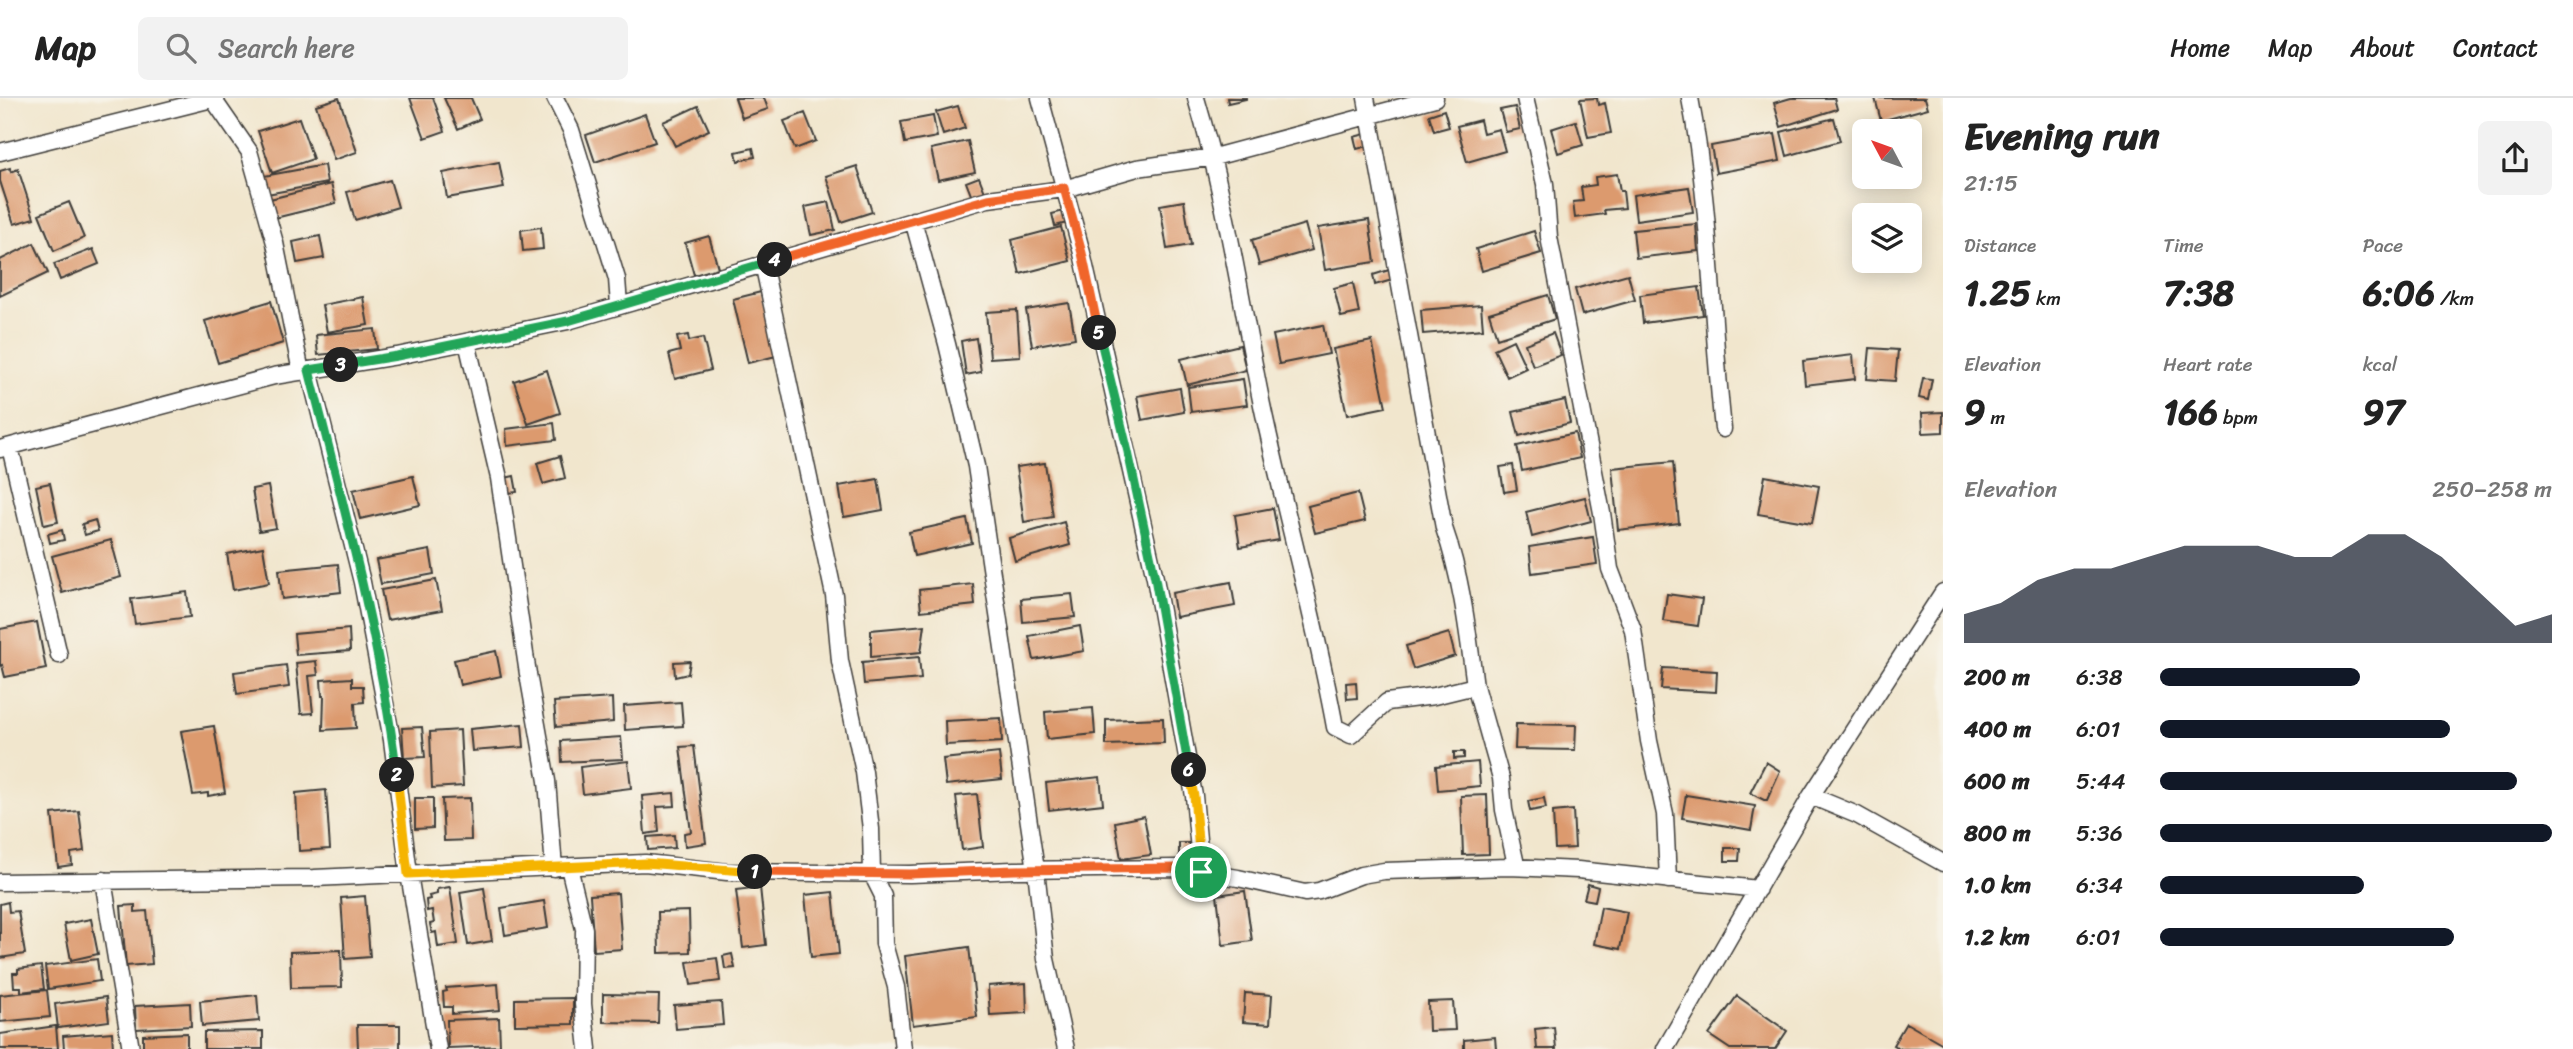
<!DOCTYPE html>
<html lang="en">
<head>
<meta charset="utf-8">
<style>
	:root { --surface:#fff; --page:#f2f2f2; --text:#222; --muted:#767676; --line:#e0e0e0; --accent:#111827 }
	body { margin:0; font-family:Sriracha,sans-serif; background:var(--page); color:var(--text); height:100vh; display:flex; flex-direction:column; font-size:26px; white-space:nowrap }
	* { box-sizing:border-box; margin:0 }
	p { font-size:23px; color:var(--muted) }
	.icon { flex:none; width:38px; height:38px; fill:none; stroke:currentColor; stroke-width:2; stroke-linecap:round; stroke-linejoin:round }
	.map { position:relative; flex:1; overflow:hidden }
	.sheet { display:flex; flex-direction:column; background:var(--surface); width:630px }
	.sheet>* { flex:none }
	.needle { width:46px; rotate:311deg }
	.buttons { position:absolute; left:1852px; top:21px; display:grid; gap:14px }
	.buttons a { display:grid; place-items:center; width:70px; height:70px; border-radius:10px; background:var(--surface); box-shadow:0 4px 18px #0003; font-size:35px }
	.pin { position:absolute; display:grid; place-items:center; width:60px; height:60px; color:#fff; margin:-30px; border:4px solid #fff; border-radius:50%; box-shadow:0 2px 7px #0007 }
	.km { position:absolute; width:35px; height:35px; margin:-18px; border-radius:50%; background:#222; color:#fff; font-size:19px; line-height:35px; text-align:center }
	.round { display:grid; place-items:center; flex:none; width:74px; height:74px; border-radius:10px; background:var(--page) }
	.headline { display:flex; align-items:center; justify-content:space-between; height:119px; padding:0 21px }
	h1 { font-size:38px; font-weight:700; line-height:52px }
	.metrics { display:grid; grid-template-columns:repeat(3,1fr); gap:10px; height:119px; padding:7px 21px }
	.metrics div { display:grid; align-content:center }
	.metrics b { font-size:35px; font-weight:700 }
	.metrics small { font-size:19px; font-weight:400 }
	.metrics p { font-size:19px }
	.chart { height:196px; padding:14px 21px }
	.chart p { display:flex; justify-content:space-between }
	.chart svg { width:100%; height:126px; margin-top:7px; fill:var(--accent); opacity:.7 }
	ul { padding:0 21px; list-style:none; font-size:23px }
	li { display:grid; grid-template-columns:112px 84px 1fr; align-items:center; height:52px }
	li i { height:18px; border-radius:9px; background:var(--accent) }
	header { display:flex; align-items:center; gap:42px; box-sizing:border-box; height:98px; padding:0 35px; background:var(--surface); border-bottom:2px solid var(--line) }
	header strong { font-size:33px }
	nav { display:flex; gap:38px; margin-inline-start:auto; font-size:24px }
	.search { width:490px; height:63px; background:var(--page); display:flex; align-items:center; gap:18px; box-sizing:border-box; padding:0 24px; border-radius:10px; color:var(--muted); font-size:26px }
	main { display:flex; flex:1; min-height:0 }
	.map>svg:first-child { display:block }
</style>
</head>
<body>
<header>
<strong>Map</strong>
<div class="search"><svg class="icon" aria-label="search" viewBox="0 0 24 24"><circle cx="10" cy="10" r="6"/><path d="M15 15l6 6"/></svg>Search here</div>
<nav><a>Home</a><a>Map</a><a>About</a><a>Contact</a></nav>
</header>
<main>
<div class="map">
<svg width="1943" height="951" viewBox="0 0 1943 951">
	<rect width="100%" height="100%" fill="#f7f3e8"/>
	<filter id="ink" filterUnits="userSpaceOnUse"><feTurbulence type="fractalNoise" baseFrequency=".0143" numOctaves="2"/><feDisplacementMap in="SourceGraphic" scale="14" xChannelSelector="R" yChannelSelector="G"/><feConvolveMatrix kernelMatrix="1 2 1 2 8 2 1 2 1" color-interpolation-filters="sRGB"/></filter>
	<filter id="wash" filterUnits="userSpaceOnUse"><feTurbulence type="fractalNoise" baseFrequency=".00686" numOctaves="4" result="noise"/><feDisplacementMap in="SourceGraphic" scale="28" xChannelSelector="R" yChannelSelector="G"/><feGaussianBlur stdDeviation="1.57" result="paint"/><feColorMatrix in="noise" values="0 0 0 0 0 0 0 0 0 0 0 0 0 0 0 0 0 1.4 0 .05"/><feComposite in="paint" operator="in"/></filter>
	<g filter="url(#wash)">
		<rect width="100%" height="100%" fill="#f1e6cd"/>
		<g id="blocks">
			<!-- building -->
			<path fill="#dc9a6e" d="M339,0L357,54L334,62L316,7Z
				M410,0H433L445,33L425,40Z
				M444,0H471L480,21L458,31Z
				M735,0H764L768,11L742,20Z
				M1227,0H1246V1L1228,5Z
				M1597,0L1598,7L1605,5L1611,35L1588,39L1580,1Z
				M1791,0H1834L1837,11L1781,29L1774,5Z
				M1875,0H1925L1928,10L1881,23Z
				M698,8L709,32L675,48L663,24Z
				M958,8L965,30L943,37L936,14Z
				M1515,9L1520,31L1506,34L1500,12Z
				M1444,12L1449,29L1434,33L1429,17Z
				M805,15L816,43L795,51L784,23Z
				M645,16L655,44L595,64L586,37Z
				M933,18L937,39L905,45L901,24Z
				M299,20L313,61L272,75L258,33Z
				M1834,20L1840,43L1787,58L1781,34Z
				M1480,22L1483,35L1499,31L1505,53L1467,64L1457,28Z
				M1576,23L1583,47L1558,55L1551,31Z
				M1365,36L1368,48L1357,51L1354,39Z
				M1775,36L1780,63L1716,75L1711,48Z
				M968,43L975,74L938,82L931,51Z
				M753,50L755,59L738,63L736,54Z
				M499,64L504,90L447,100L443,75Z
				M324,67L327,85L267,96L264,78Z
				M857,68L872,114L841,124L826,78Z
				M10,70L11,74L18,71L34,120L14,126L0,83V73Z
				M1617,76L1620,93H1623L1625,110L1604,112L1605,116L1575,120L1573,104L1583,103L1581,89L1596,87L1595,79Z
				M979,79L986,97L973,102L966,84Z
				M390,82L398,109L355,122L347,94Z
				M331,86L336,105L275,120L270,101Z
				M1689,89L1693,114L1636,122L1633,97Z
				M1184,103L1191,147L1167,151L1160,107Z
				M69,104L84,140L54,153L39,116Z
				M829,104L835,132L811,137L805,109Z
				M1064,113L1067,125L1055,128L1052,116Z
				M1369,122L1375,164L1325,172L1318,130Z
				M1305,126L1312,152L1259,167L1252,142Z
				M1696,126L1698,153L1636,160L1633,132Z
				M541,129L543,151L523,153L521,132Z
				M1061,129L1070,163L1020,176L1012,142Z
				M1534,133L1541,155L1482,173L1476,151Z
				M320,138L324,160L297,165L293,144Z
				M709,138L718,170L694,177L685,145Z
				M34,145L48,175L0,198V162Z
				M93,151L99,166L60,182L54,166Z
				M1389,172L1392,182L1375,187L1373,177Z
				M1628,176L1635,202L1582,217L1575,191Z
				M1353,185L1359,215L1341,219L1334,190Z
				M1699,189L1703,217L1643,225L1640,197Z
				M761,194L776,258L748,265L733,201Z
				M1548,197L1555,221L1497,240L1489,215Z
				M363,199L368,227L327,234L322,207Z
				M271,203L283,245L218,265L205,223Z
				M1069,205L1075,240L1032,248L1026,212Z
				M1481,207L1483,231L1423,236L1421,212Z
				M1017,212L1020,258L990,260L986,214Z
				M1323,227L1329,256L1279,266L1273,237Z
				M375,231L377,251L318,257L316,237Z
				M1553,235L1561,257L1533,268L1525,246Z
				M688,237L689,243L703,240L711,272L675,281L669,256L680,253L677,239Z
				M976,240L981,274L966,277L961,243Z
				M1513,242L1526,270L1507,279L1494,251Z
				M1372,243L1386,309L1347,317L1333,251Z
				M1240,247L1246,272L1187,287L1181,261Z
				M1870,250L1898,252L1895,283L1867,281Z
				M1853,257L1855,281L1805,287L1803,263Z
				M547,272L560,315L528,326L514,283Z
				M1923,280L1932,281L1928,302L1919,300Z
				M1243,281L1247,307L1191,314L1188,289Z
				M1180,290L1184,314L1142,322L1137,298Z
				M1565,302L1570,325L1519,338L1513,314Z
				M1943,314V334L1923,335L1922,315Z
				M554,325L556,342L507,348L506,331Z
				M1575,335L1580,360L1522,373L1517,348Z
				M560,358L565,380L543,386L537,365Z
				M1673,364L1679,425L1618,432L1612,370Z
				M1045,365L1053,419L1024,424L1016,369Z
				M1513,367L1517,392L1504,394L1500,369Z
				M413,378L420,407L360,421L353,392Z
				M514,378L517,394L508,395L505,380Z
				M1765,378L1819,388L1812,425L1758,416Z
				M878,381L883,412L844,419L839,388Z
				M50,385L58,424L44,427L36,388Z
				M268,388L276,430L259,433L252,391Z
				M1358,395L1365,423L1315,435L1308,408Z
				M1585,399L1591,423L1532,439L1526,414Z
				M1273,410L1279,442L1240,449L1235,417Z
				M967,421L972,445L914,458L909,434Z
				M95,422L98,433L85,437L82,426Z
				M1064,424L1070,447L1015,463L1009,440Z
				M62,432L64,442L50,445L48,436Z
				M1593,439L1597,466L1532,475L1529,449Z
				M111,442L121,479L62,495L52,458Z
				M263,449L269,485L233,492L227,456Z
				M430,452L434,476L381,486L376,462Z
				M338,466L341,494L282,501L279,472Z
				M436,482L442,512L387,522L381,492Z
				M1231,484L1235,508L1176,519L1172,495Z
				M973,486L975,507L921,513L919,492Z
				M187,494L190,519L135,526L131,501Z
				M1072,496L1075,519L1023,524L1021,501Z
				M1667,496L1702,501L1698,528L1663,523Z
				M37,524L46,571L5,579L2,567L0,568V531Z
				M925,527L921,554L871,559V532Z
				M1080,528L1084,553L1034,562L1029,538Z
				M349,531L350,553L296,557L294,536Z
				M1449,535L1455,558L1413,571L1406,548Z
				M496,553L501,578L460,587L454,562Z
				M919,559L921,581L864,586L862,564Z
				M316,563L318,577L309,578L313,615L301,616L296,565Z
				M690,563L688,576L675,579L674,564Z
				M286,567L289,589L237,596L234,574Z
				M1663,570L1717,573L1716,594L1661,591Z
				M352,580V588H363L364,604L355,605L356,630L323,632L324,598H322L321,582Z
				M1356,584L1357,600L1347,601L1346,585Z
				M612,600L613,624L556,629L554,604Z
				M681,604L683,628L625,632L624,608Z
				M1093,610L1095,636L1047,641L1045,614Z
				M1001,620L1002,644L946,647L945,623Z
				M1163,620L1164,645L1106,647V622Z
				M522,626L524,649L472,653L470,631Z
				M1516,626L1576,627L1575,652L1515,651Z
				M214,628L225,695L208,698V695L193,697L181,633Z
				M422,629L425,659L404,660L402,630Z
				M460,632L463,688L432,690L430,634Z
				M621,639L623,661L562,664L561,643Z
				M694,648L706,745L685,748L684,735L691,734L680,649Z
				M1454,654H1464V660L1454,661Z
				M999,655L1002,681L946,687L943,661Z
				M628,663L631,690L583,696L580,669Z
				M1478,664L1480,688L1438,692L1436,668Z
				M1766,664L1780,673L1767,702H1764L1750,695Z
				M1100,679L1103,706L1049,712L1046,685Z
				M326,692L330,751L299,753L296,695Z
				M674,695L675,708L657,709L659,734L645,736L642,698Z
				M977,696L983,749L962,752L956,698Z
				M1487,697L1489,756L1463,757L1461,698Z
				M1686,697L1755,708L1751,732L1682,720Z
				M415,700H433V730L415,731Z
				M470,700L471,742L444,743L442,701Z
				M1544,700L1546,710L1530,713L1528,703Z
				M1573,712L1575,750L1555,751L1553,714Z
				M79,713L84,753L71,755L72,767L58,769L52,716Z
				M1144,718L1151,757L1121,761L1115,724Z
				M674,737L675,750L648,752L647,739Z
				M1179,745H1193V756L1179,757Z
				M1725,750H1740L1739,763H1725Z
				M1588,786L1598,789L1595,803L1584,801Z
				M450,789L458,846L438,849L436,834L432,835L430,826L434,825L432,812L427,813L426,802L430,801L429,798L437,796V791Z
				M760,789L766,847L743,850L736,792Z
				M484,790L492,843L468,847L460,794Z
				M1245,793L1252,843L1223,847L1217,797Z
				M833,794L839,856L811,859L805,797Z
				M618,795L622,851L594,853L590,797Z
				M365,798L370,859L345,861L341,800Z
				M544,803L548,830L505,837L501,810Z
				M8,804L9,814L18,813L25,856L0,860V806Z
				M135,807V814L147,813L152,866L126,868L121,808Z
				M1601,809L1627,814L1620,851L1594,846Z
				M689,813L690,854L659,855L658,814Z
				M91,821L98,856L71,862L64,826Z
				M969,849L977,919L913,927L905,858Z
				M341,852L342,889L291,890L290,854Z
				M732,856L735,870L725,871L723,858Z
				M717,860L720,883L691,887L687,864Z
				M97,861L100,883L48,891L45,868Z
				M41,868L44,891L21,894V889H14L13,875H18V871Z
				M1026,885L1027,915L990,917L988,888Z
				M498,886L500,912L452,916V909H444L443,894L447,893L446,890Z
				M47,892L50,919L0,924V897Z
				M1245,895L1272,897L1270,926L1243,924Z
				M603,896L659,897L658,925L603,924Z
				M257,897L259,923L202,928L200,903Z
				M1737,898L1787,933L1775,951H1730L1709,937Z
				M106,899L109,923L58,930L55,906Z
				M573,900V926L515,927V901Z
				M1453,903L1455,932L1429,933L1428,904Z
				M721,904L723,927L676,931L674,907Z
				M190,905L191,928L136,931L135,908Z
				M499,920L500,948L448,950L447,922Z
				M1906,925L1943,946V951H1901L1893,947Z
				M357,927H400V951H358Z
				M56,928L58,951H0V936Z
				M1554,929L1556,951H1537L1535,931Z
				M263,933V951H204V934Z
				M112,934L113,951H64L63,938Z
				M187,935V951H143V937Z
				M1495,939L1496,951H1464V942Z"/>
		</g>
	</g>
	<g filter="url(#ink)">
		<use href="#blocks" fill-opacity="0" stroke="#3c3a37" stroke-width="2"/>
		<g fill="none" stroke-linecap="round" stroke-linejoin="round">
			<!-- street casing -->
			<g stroke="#3c3a37" stroke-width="19">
				<path id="street" d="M555,0L571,32L617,181L619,207
					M1040,0L1082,155L1155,480L1194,698L1201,774
					M1196,0C1226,100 1241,204 1262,307C1285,415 1315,520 1335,629L1351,637L1387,604L1434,598L1475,588L1501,680L1504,712L1515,762L1508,769
					M1366,0L1444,430C1462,481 1468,535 1475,588
					M1525,0L1545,86L1549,139L1602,415L1610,471L1633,532L1649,643L1665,716L1668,782
					M1690,0C1711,109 1711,221 1723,331
					M213,1L249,53L275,145L301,274
					M0,54L216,0
					M913,122L947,246L976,368L1036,772L1046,861L1066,951
					M763,165L834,497L840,563L864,674L871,731L872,776L883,798L884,846L896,889L903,951
					M467,244L499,380L528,576L547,683L554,770
					M309,272L362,484L392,642L409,776L438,951
					M10,349L59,557
					M0,351L274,278L397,258L568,223L988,101L1064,91L1137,70L1214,59L1435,0
					M1811,698L1857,717L1943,765
					M569,769L584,831L583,906L588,951
					M103,782L131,951
					M0,784L314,780L645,765L727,774L910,776L1014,772L1179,770L1238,780L1305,795L1319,793L1361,777L1384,773L1508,769L1578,772L1758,791
					M1665,951L1811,698L1943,494"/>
			</g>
			<!-- street -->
			<use href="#street" stroke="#fff" stroke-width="16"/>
		</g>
	</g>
	<g fill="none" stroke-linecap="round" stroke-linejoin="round" filter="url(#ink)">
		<!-- split-1 casing -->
		<g stroke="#fff" stroke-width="14">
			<path id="split-1" d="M755,774L910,776L1014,772L1179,770L1201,774"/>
		</g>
		<!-- split-2 casing -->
		<g stroke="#fff" stroke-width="14">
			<path id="split-2" d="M397,677L408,776L646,765L755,774"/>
		</g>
		<!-- split-3 casing -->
		<g stroke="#fff" stroke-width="14">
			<path id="split-3" d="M341,267L309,272C343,406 380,540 397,677"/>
		</g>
		<!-- split-4 casing -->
		<g stroke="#fff" stroke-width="14">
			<path id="split-4" d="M341,267L397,258L568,223L775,162"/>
		</g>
		<!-- split-5 casing -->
		<g stroke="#fff" stroke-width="14">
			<path id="split-5" d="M775,162L988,101L1064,90L1082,155L1099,235"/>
		</g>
		<!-- split-6 casing -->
		<g stroke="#fff" stroke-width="14">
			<path id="split-6" d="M1099,235L1128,354L1155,480L1189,672"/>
		</g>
		<!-- split-7 casing -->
		<g stroke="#fff" stroke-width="14">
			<path id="split-7" d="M1189,672L1194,698L1201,774"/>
		</g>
		<!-- split-1 -->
		<use href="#split-1" stroke="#f0652b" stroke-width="9"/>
		<!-- split-2 -->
		<use href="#split-2" stroke="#f5b400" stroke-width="9"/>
		<!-- split-3 -->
		<use href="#split-3" stroke="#22a559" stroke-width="9"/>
		<!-- split-4 -->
		<use href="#split-4" stroke="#22a559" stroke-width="9"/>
		<!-- split-5 -->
		<use href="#split-5" stroke="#f0652b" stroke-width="9"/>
		<!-- split-6 -->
		<use href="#split-6" stroke="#22a559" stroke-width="9"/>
		<!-- split-7 -->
		<use href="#split-7" stroke="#f5b400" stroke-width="9"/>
	</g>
</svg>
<div class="buttons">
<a><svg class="needle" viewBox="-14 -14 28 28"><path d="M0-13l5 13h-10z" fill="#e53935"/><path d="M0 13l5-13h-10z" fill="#767676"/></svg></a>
<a><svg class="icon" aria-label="layers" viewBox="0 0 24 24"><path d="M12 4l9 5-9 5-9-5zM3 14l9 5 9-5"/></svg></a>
</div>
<div class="pin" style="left:1201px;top:774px;background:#1e9e55"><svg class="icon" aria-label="arrive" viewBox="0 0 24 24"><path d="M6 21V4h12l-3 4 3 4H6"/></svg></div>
<b class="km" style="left:755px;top:774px">1</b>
<b class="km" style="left:397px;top:677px">2</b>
<b class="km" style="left:341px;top:267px">3</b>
<b class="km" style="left:775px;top:162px">4</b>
<b class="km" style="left:1099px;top:235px">5</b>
<b class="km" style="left:1189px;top:672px">6</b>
</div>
<section class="sheet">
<div class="headline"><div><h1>Evening run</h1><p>21:15</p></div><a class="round"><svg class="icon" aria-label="share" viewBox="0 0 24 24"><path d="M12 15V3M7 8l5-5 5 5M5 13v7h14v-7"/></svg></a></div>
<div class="metrics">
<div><p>Distance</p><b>1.25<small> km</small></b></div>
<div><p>Time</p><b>7:38</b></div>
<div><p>Pace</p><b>6:06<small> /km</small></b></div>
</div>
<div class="metrics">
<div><p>Elevation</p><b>9<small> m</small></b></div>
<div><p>Heart rate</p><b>166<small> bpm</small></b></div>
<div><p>kcal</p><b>97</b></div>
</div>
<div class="chart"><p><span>Elevation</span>250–258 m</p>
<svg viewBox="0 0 160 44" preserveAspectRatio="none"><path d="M0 44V34L10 30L20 22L30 18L40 18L50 14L60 10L70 10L80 10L90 14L100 14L110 6L120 6L130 14L140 26L150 38L160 34V44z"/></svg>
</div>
<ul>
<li><b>200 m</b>6:38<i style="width:51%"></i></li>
<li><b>400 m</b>6:01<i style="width:74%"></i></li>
<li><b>600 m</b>5:44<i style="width:91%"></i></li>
<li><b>800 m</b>5:36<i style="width:100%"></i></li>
<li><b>1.0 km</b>6:34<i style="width:52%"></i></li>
<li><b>1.2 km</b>6:01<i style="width:75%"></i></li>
</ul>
</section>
</main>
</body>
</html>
